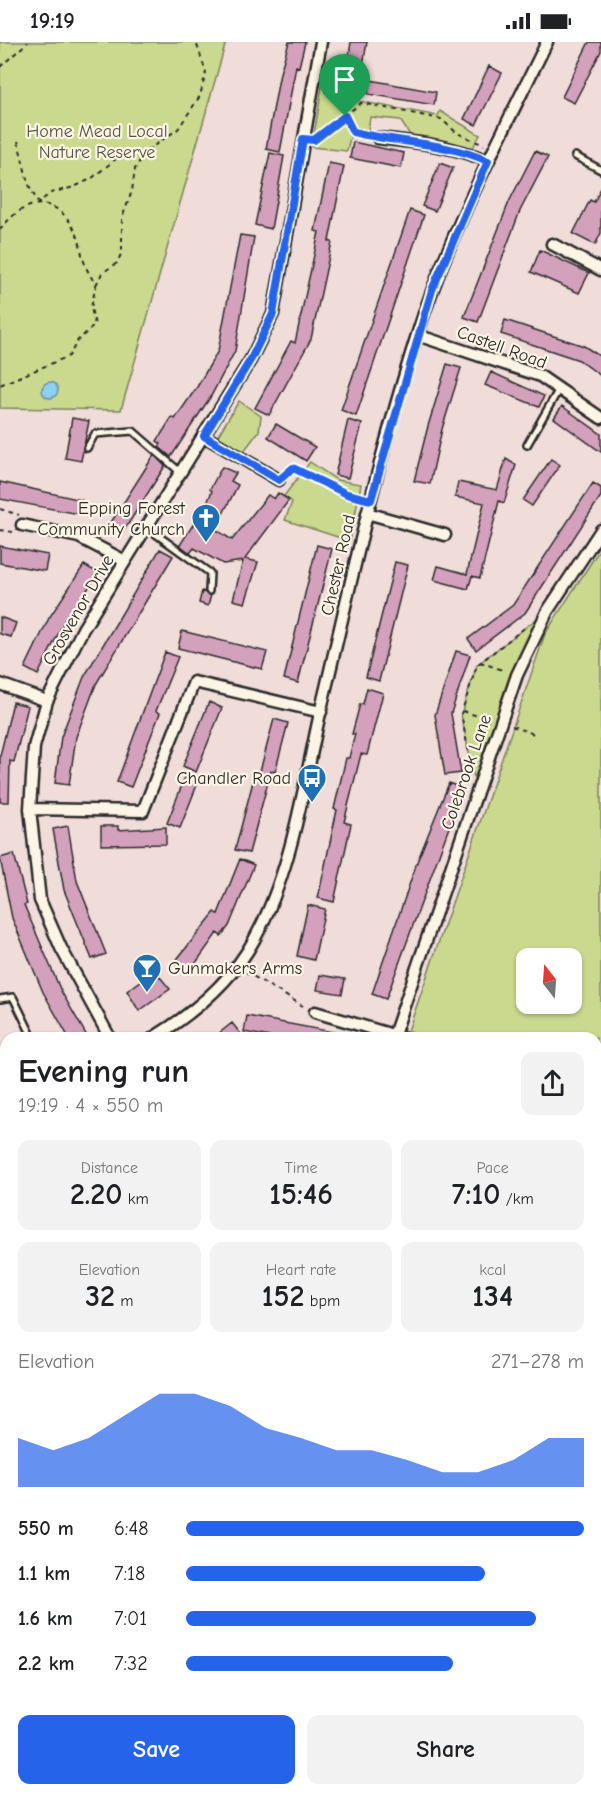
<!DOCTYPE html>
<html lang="en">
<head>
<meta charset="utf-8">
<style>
	:root { --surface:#fff; --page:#f2f2f2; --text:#202124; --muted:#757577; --accent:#2563eb }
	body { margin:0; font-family:"Comic Neue",sans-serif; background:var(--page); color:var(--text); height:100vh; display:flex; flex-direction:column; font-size:22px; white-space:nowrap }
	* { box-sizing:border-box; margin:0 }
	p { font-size:20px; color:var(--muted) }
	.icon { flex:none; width:33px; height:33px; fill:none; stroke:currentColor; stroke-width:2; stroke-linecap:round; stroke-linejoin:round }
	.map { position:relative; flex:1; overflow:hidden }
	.drawer { position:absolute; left:0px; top:990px; width:602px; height:764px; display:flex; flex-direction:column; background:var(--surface); border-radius:18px 18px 0 0; box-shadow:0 2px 4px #0004 }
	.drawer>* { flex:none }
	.needle { width:39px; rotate:343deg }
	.fabs { position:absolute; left:516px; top:906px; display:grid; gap:12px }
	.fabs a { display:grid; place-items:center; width:66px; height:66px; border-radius:12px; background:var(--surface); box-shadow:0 2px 4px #0004; font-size:30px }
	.pin { position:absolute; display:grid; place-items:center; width:51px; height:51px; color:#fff; margin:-62px -26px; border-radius:50% 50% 50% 0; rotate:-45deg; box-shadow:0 0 6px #0007 }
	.pin .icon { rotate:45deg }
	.round { display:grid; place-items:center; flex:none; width:63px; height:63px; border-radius:12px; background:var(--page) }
	.headline { display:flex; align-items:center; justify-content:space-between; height:102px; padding:0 18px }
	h1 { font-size:33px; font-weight:700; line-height:45px }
	.stats { display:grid; grid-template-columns:repeat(3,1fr); gap:9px; height:102px; padding:6px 18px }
	.stats div { display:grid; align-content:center; border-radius:12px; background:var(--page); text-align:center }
	.stats b { font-size:30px; font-weight:700 }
	.stats small { font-size:16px; font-weight:400 }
	.stats p { font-size:16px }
	.chart { height:168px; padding:12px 18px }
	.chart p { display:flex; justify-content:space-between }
	.chart svg { width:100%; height:108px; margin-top:6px; fill:var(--accent); opacity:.7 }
	.action { display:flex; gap:12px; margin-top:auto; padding:12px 18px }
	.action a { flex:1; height:69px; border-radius:12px; background:var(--accent); color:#fff; font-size:24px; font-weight:700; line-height:69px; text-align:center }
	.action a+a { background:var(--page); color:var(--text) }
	ul { padding:0 18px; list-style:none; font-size:20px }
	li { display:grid; grid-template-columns:96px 72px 1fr; align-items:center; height:45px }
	li i { height:15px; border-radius:8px; background:var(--accent) }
	.status { display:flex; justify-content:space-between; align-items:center; height:42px; padding:0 30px; background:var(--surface); direction:ltr }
	.status svg { height:16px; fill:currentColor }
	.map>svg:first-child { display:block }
</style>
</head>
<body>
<div class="status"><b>19:19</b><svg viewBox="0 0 49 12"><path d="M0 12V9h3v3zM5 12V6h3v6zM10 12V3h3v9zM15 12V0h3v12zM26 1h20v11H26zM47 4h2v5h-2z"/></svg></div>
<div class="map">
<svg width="601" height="1753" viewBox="0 0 601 1753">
	<rect width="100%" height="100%" fill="#f0dcd9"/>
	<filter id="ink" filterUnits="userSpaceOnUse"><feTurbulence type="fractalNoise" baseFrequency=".0167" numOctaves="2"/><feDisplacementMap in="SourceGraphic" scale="12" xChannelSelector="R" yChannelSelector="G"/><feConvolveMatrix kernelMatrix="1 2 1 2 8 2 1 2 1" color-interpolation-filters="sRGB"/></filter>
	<g filter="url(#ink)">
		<!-- built -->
		<path fill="#e8cad1" d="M0,1104L6,1122V1333L0,1335Z"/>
		<!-- green -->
		<path fill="#cad98d" stroke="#7a825c" stroke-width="1.5" fill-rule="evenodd" d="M0,0H226L121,368L0,366Z
			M325,27L344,30L358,49V59L438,74L440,69L480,93L472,107L412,96L400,78L370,75L367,95L351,91L347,109L312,105Z
			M239,359L261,374L259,389L244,409L217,395Z
			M310,420L337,438L361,442L350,499L285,478L292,460L284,454Z
			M601,505V1072L596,1070V996H423L408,989L545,592ZM526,916H572V962H526Z
			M540,574L512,632L475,741L461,672L477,623Z
			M6,1340V1434L0,1406V1343Z
			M596,1535L601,1539V1684L596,1679Z"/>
		<!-- water -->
		<path fill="#8dd0ef" stroke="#668ea1" stroke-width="1.5" d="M42 348a8 8 0 1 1 16 0a8 8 0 1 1-16 0Z"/>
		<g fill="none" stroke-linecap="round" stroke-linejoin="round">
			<!-- stream -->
			<path stroke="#668ea1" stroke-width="4" d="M6,1355L3,1356L1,1363L6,1379
				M596,1608L601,1623"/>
		</g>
		<!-- building -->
		<path fill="#d4a1bd" stroke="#2b2b2b" stroke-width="1.5" d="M289,0H305L299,25L296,24L280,110L266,107L280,31Z
			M351,0H367L362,29L347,27Z
			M589,0H601V9L574,61L562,55Z
			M489,24L502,31L476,83L464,77Z
			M370,38L436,50L434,63L368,52Z
			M353,100L404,111L401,126L350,116Z
			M535,109L548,115L520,169L478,280L464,275L509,160Z
			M270,111L284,114L271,187L255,183Z
			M329,121L344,124L329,199L332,200L311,297L269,373L255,366L291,299L295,301L319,190L315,189Z
			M440,121L453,126L435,169L422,164Z
			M601,146V191L595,203L573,192L590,158L594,160Z
			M410,168L424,173L356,374L341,368Z
			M240,193L254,195L235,309L211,354L171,415L159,405L161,402L157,399L172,375L175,377L197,345L218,309Z
			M540,208L589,231L579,251L531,230Z
			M505,278L584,304L601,315V334L579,318L501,292Z
			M447,322L461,326L442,387L430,442L414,439L428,384Z
			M491,330L544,354L539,365L485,343Z
			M562,364L601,392V410L554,376Z
			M72,376L89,379L81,419L65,416Z
			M348,378L362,382L348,436L335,433Z
			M276,382L315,405L306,419L268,395Z
			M154,413L165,424L123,490L110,482Z
			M506,417L516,423L504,461L499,459L480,536L472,534L468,547L434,538L438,524L467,532L484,461L455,455L458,440L497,448Z
			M551,417L560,423L532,464L523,458Z
			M222,425L236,431L231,439L238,443L215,487L232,498L268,453L274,457L278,451L289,458L245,517L258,520L245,561L233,558L243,519L223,522L194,506L190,511L180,503L207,461L212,449L210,447Z
			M0,440L82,458L79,472L0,457Z
			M593,441L601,446V454L525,571L476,608L468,597L513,563Z
			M317,503L332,507L298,641L284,637Z
			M0,504L48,513L45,529L0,521Z
			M160,507L173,514L96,642L76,695L69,743L55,741L61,695L84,635Z
			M395,520L408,523L379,639L366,635Z
			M84,523L98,531L70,575L67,574L38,633L25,626L49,576Z
			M202,549L211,553L208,564L199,561Z
			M0,575L16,581L11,595L0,592Z
			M182,589L267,610L262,627L178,606Z
			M456,609L470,613L451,671L461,731L445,733L435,673Z
			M165,610L178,615L156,669L160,671L131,745L117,740Z
			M367,646L383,651L367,713L361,712L344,780L351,782L334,860L318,856L337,768L334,767L346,716H349L355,692H352L360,662H363Z
			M13,660L28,664L14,720L10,719L9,760H0V714Z
			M209,660L222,666L196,730L183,724Z
			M274,677L288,681L275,730L271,729L249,811L235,808L255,732L259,733Z
			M186,733L199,738L180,786L167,781Z
			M449,741L463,747L386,957L372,952L417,820Z
			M68,784L77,839L106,912L92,917L64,848L53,787Z
			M101,784H118V788L166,785V802L101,803Z
			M14,812L27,862L24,863L61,949L88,996H69L43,950L12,876L0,816Z
			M240,817L254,823L229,884L221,894L217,891L188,932L174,921L215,870L218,872Z
			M308,863L325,867L314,918L297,914Z
			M155,929L170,947L139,969L127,949Z
			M320,933L345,937L342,952L317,948Z
			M247,974L338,991L337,996H275L244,990Z
			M232,981L244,996H213Z"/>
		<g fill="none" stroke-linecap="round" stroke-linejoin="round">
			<!-- service casing -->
			<g stroke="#2b2b2b" stroke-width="10">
				<path id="service" d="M575,114L601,128
					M527,403L559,347
					M87,406L95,392L133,389L180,430
					M146,485L210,531L209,549
					M0,957L13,955L33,996
					M0,1104L6,1122"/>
			</g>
			<!-- minor casing -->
			<g stroke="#2b2b2b" stroke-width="15">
				<path id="minor" d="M378,96C416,100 454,104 488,119
					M552,202L601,228
					M417,293L540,334L601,376
					M204,394L279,438
					M367,471L445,493
					M22,483L79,495L125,519
					M0,642L47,659
					M30,767L143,769L194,640L321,670
					M315,970L403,996
					M110,996L61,906L40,858L30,767L34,705L47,659L83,587L251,317L273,272L321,0
					M153,996C192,972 232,939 254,898C293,827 303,745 321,667C351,541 378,414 418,290C450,189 501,94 547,0
					M393,996L517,633L547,570L601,488
					M596,1077L601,1079
					M0,1079L6,1076
					M0,1335L6,1333
					M0,1453L6,1482
					M596,1467L601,1450
					M0,1504L6,1485
					M596,1526L601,1531
					M0,1601L6,1591
					M0,1663L6,1667
					M596,1686L601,1690
					M177,1748L185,1753
					M393,1748L396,1753
					M130,1753L139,1748
					M242,1753L251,1748"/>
			</g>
			<!-- path -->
			<path stroke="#2b2b2b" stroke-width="2" stroke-dasharray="4.5 4.5" stroke-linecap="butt" d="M0,25L28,0
				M326,38L353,90L367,93
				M316,96L361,61L441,77L457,91L484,103
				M18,99L28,141L38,161L51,151L74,145L91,137L117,116L145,110L178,87L200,54L206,30L196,0
				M0,188C26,153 60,152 78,195C81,203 81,213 85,222C87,229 92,236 96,243L91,266L95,283L78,298L69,314L0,343
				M96,243L102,231L117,221L122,210V176L132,149L135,127L145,110
				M288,431L293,426L347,452L361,456
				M0,467L19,473
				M0,488L13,490
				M480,620L505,629
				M463,669L489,678
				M512,684L534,692
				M472,726L461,672L477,623L527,584
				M246,930L303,964"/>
			<!-- service -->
			<use href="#service" stroke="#fcf5e5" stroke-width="5"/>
			<!-- minor -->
			<use href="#minor" stroke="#fcf5e5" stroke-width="10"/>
		</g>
	</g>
	<g fill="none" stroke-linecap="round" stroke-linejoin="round" filter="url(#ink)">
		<!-- route casing -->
		<g stroke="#fff" stroke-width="12">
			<path id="route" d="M345,74L353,90C398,101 445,100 488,119L432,248L371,458L347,452L293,426L279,438L204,394L251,317L273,272L303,97L314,98Z"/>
		</g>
		<!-- route -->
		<use href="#route" stroke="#2563eb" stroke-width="8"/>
	</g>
	<!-- icons -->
	<defs>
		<g id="church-pin" transform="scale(1.5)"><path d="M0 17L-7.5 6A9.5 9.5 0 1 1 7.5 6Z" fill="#1f6fb2" stroke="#fcf5e5"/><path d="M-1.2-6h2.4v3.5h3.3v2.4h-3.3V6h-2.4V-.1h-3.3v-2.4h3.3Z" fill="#fff"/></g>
		<g id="bus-pin" transform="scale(1.5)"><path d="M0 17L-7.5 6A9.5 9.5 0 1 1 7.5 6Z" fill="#1f6fb2" stroke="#fcf5e5"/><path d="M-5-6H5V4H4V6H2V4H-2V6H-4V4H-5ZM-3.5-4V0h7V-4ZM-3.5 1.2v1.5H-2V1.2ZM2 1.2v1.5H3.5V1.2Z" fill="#fff"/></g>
		<g id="bar-pin" transform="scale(1.5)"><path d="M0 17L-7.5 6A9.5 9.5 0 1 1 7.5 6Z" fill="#1f6fb2" stroke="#fcf5e5"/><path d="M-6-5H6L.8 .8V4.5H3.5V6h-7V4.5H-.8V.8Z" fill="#fff"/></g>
	</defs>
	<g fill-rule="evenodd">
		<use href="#church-pin" x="206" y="476"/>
		<use href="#bus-pin" x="312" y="736"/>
		<use href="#bar-pin" x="147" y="926"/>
	</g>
	<g text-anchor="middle" stroke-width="4.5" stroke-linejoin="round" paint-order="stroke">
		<!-- park labels -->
		<g font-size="18" fill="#535644" stroke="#fcf5e5">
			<text x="97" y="95">Home Mead Local<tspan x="97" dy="21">Nature Reserve</tspan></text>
		</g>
		<!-- street labels -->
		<g font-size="18" fill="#2b2b2b" stroke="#fcf5e5">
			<text transform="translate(502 305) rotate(20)" y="6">Castell Road</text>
			<text transform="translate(338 523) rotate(-77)" y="6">Chester Road</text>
			<text transform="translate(78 568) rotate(-60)" y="6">Grosvenor Drive</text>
			<text transform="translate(466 730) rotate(-71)" y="6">Colebrook Lane</text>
		</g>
		<!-- poi labels -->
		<g font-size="18" fill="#2b2b2b" stroke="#fcf5e5" text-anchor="end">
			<text x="185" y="472">Epping Forest<tspan x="185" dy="21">Community Church</tspan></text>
			<text x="291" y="742">Chandler Road</text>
			<text x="168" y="932" text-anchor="start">Gunmakers Arms</text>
		</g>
	</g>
</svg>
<div class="fabs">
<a><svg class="needle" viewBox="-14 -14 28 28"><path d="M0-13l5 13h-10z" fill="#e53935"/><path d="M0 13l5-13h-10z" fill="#757577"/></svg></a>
</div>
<div class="pin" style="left:345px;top:74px;background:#1e9e55"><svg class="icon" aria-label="arrive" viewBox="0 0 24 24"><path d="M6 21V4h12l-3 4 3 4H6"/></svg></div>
<section class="drawer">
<div class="headline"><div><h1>Evening run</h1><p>19:19 · 4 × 550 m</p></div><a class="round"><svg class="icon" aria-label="share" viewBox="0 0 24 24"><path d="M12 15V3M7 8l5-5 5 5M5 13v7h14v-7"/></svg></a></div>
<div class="stats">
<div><p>Distance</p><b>2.20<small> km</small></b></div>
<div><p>Time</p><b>15:46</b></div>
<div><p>Pace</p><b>7:10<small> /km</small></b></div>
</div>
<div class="stats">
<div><p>Elevation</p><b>32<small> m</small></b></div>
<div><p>Heart rate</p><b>152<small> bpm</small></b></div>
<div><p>kcal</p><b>134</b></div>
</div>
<div class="chart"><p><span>Elevation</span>271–278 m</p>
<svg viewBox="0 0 160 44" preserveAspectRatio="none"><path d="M0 44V24L10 29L20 24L30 15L40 6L50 6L60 11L70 20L80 24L90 29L100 29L110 33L120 38L130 38L140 33L150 24L160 24V44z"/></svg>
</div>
<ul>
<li><b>550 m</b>6:48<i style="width:100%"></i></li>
<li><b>1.1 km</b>7:18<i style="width:75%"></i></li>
<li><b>1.6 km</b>7:01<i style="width:88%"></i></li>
<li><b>2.2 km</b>7:32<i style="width:67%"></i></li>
</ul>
<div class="action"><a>Save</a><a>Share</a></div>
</section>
</div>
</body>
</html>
